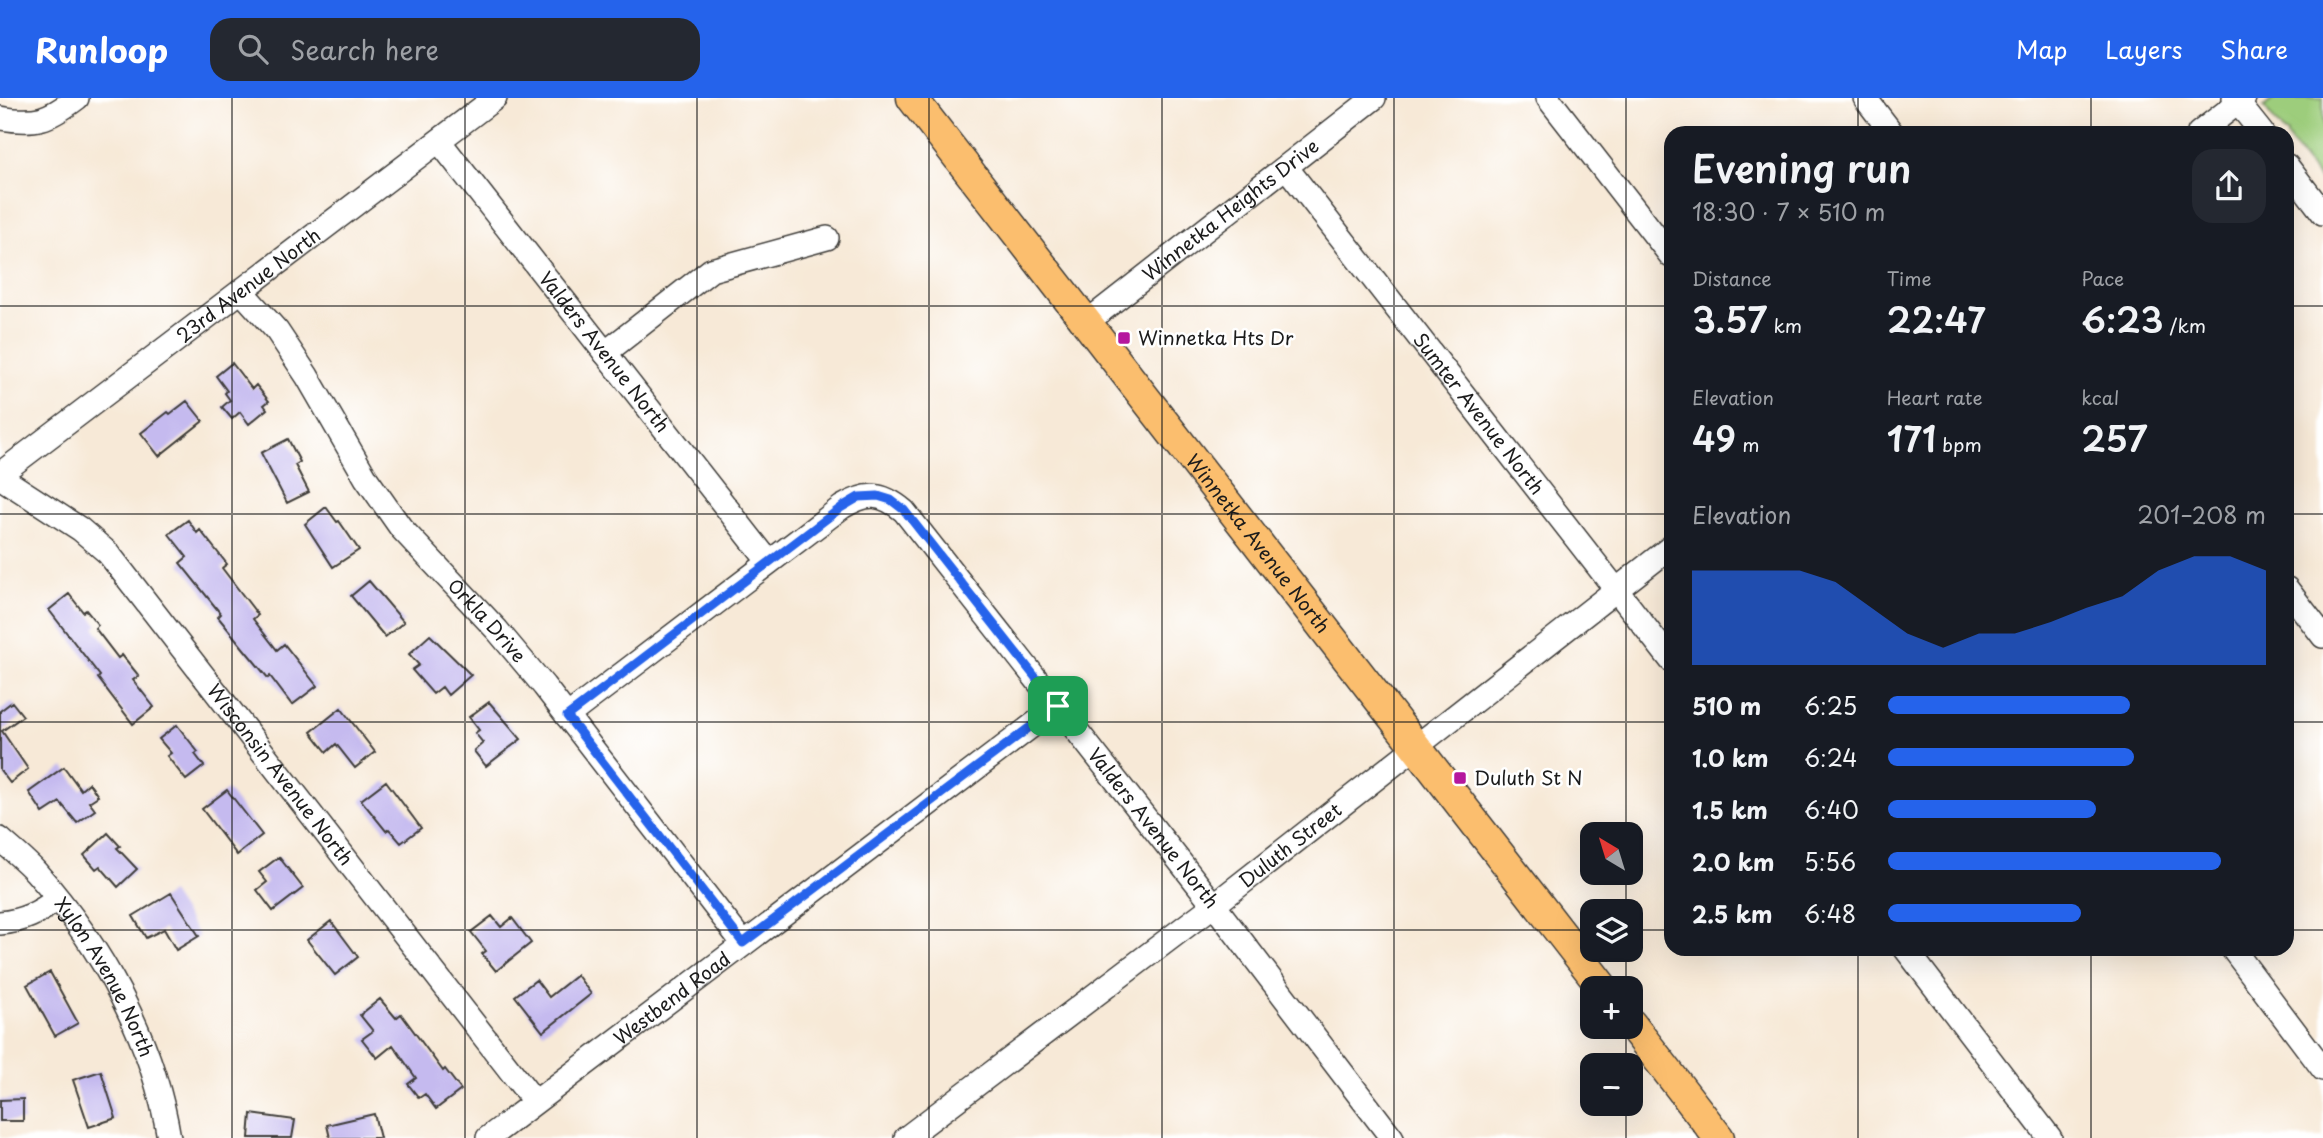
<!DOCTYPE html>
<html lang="en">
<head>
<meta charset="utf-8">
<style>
	:root { --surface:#171b24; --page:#242831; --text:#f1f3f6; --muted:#9ea1a6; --accent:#2563eb }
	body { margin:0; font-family:"Playpen Sans",sans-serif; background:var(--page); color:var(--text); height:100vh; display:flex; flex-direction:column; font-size:26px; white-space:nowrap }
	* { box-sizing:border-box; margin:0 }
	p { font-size:23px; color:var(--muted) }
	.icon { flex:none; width:38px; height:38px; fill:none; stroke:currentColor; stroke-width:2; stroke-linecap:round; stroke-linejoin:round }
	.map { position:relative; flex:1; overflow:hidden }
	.side { position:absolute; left:1664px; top:28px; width:630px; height:830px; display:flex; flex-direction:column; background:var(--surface); border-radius:21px; box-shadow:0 7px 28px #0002 }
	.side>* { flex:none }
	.needle { width:46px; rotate:322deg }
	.fabs { position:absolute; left:1580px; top:724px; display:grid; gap:14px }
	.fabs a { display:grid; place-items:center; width:63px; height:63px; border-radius:14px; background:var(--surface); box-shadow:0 7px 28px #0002; font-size:35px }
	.pin { position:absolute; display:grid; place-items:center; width:60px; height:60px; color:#fff; margin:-30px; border-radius:14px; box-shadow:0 4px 10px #0006 }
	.round { display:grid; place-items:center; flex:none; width:74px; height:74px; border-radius:21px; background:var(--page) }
	.headline { display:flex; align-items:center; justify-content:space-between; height:119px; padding:0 28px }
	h1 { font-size:38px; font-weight:600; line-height:52px }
	.figures { display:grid; grid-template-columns:repeat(3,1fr); gap:10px; height:119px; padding:7px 28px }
	.figures div { display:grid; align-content:center }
	.figures b { font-size:35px; font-weight:600 }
	.figures small { font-size:19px; font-weight:400 }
	.figures p { font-size:19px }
	.chart { height:196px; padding:14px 28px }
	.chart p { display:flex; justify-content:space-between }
	.chart svg { width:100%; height:126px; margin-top:7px; fill:var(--accent); opacity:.7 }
	ul { padding:0 28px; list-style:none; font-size:23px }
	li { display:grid; grid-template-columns:112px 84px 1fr; align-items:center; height:52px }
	li i { height:18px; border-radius:9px; background:var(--accent) }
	header { display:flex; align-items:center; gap:42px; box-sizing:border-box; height:98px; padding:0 35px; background:var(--accent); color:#fff }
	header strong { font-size:33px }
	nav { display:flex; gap:38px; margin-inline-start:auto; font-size:24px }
	.search { width:490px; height:63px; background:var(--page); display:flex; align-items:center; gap:18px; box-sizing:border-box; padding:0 24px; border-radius:21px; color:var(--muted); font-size:26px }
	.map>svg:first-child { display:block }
</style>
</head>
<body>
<header>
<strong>Runloop</strong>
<div class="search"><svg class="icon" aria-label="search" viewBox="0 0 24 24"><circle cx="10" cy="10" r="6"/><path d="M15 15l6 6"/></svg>Search here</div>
<nav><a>Map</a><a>Layers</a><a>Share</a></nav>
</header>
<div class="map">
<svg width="2323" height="1040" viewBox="0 0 2323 1040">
	<rect width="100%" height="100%" fill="#fff"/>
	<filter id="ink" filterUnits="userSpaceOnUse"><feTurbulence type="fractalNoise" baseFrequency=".0143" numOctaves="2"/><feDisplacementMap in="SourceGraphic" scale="14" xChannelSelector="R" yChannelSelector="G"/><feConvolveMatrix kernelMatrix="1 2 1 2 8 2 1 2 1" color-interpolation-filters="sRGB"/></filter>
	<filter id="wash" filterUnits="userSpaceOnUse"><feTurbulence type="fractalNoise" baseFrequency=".00686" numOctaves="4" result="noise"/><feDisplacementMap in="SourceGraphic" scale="28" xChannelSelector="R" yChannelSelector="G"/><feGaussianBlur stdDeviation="1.57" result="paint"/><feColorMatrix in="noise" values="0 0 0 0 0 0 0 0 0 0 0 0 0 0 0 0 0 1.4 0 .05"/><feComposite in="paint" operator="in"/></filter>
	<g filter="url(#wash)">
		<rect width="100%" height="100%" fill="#f7e9d7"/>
		<!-- green -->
		<path fill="#9dcd7c" stroke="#5c744c" stroke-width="2" d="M2275,0H2323V86L2287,39V35H2284L2264,9Z"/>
		<g id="blocks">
			<!-- building -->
			<path fill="#c5baef" d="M232,265L252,291L256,287L269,303L264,307L267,311L249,326L240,314L232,321L222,309L230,302L225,295L227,293L216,278Z
				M187,303L203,323L159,358L141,335L168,314L170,316Z
				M288,341L300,364L295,367L309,394L287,405L261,355Z
				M326,409L337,424L339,423L359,452L333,469L305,426Z
				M188,422L197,435L200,432L227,466L222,470L258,517L253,521L277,552L284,546L317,588L292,607L270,578L268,580L244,551L218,519L221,516L180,465L187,459L169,436Z
				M369,483L404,524L385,539L351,498Z
				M69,496L83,514L86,512L98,527L95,530L118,560L122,557L139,578L133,582L154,609L133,626L98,580L100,578L49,512Z
				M430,537L471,577L448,597L442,589L433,596L412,572L419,567L409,556Z
				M12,604L23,618L2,633L28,671L10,685L0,672V613Z
				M489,604L521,641L486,668L474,653L483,645L475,635L479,632L469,619Z
				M341,610L375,654L355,670L336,646L327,654L311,634Z
				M177,627L198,654L195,656L204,668L186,682L167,658L171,655L159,641Z
				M64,669L81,692L89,685L98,698L89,704L95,712L77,725L60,704L43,715L29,694Z
				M386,683L421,730L401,745L389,731L386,733L361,702Z
				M227,692L262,737L237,757L202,711Z
				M108,735L120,748L117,750L137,771L118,789L100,768L96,771L84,757Z
				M279,759L303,790L273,813L257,792L267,784L259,774Z
				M171,795L199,838L176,852L164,831L146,840L133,818Z
				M492,818L501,829L512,820L531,845L496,873L482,856L486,853L471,834Z
				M331,823L358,859L335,877L307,842Z
				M50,874L78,925L55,938L27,887Z
				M577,877L591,896L543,934L515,898L536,882L549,899Z
				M380,901L396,920L401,916L443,973L445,971L461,992L436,1011L425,996L419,1000L408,986L416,980L393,947L377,960L362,941L373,933L360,917Z
				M101,973L116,1020L89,1029L73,982Z
				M23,1001V1023H0V1002Z
				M251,1016L295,1022L292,1040H249Z
				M374,1016L380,1040H330L327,1027Z"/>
		</g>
	</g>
	<g filter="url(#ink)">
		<use href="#blocks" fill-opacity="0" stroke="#3d3b38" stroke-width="2"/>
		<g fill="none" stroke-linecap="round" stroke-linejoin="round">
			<!-- minor casing -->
			<g stroke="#3d3b38" stroke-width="26">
				<g id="minor">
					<path d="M1548,0L1671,158"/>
					<path d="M1865,0L1892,35"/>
					<path d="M2234,0L2262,35"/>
					<path d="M0,20C36,26 48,22 77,0"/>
					<path d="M2199,35L2244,0"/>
					<path id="s1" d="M439,43L769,464"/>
					<path d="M2287,68L2323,115"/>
					<path id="s2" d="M1286,69L1671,562"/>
					<path id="s3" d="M241,193L277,233L307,278L366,380L401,430L497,532L544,588L743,845"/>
					<path id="s4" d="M1087,224L1374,0"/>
					<path d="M605,255L711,172L827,140"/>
					<path id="s5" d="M0,376L495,0"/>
					<path id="s6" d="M0,379L80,431L108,455L534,1003"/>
					<path d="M2287,491L2323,538"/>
					<path id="s7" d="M567,618L842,409C867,394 881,394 904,413L1214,807L1392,1040"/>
					<path id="s8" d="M0,741C12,752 25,762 36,774C102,849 153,941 169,1040"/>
					<path d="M0,825C23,823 39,815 57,801"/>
					<path d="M1905,850L2050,1040"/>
					<path d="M2232,850L2323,971"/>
					<path id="s9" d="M488,1040L1058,608"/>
					<path id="s10" d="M906,1040L1214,807L1671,449"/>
				</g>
			</g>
			<!-- major casing -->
			<g stroke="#3d3b38" stroke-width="33">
				<g id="major">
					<path id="s11" d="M912,0L1604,891"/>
					<path d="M1631,926L1719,1040"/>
				</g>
			</g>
			<!-- minor -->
			<use href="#minor" stroke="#fff" stroke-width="23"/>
			<!-- major -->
			<use href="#major" stroke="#fbbe6e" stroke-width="30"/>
		</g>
	</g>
	<g fill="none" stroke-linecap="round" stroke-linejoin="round" filter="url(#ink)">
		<!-- route casing -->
		<g stroke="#fff" stroke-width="14">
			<path id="route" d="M878,398L891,402L904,412L1058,608L743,845L567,618L842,409L859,399Z"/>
		</g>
		<!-- route -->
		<use href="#route" stroke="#2563eb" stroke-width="9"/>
	</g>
	<!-- grid -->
	<path fill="none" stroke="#1c1c1c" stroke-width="2" stroke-opacity="0.55" d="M232,0V1040M465,0V1040M697,0V1040M929,0V1040M1162,0V1040M1394,0V1040M1626,0V737M1858,0V35M2091,0V35M0,208H1671M2287,208H2323M0,416H1671M2287,416H2323M0,624H1671M2287,624H2323M1626,775V814M0,832H1592M1631,832H1671M2287,832H2323M1858,850V1040M2091,850V1040M1626,852V891M1626,929V968M1626,1006V1040"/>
	<!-- markers -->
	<g fill="#b5179e" stroke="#fff" stroke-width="2.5">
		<rect x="1117" y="233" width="14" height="14" rx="3.5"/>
		<rect x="1453" y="673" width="14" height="14" rx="3.5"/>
	</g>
	<g text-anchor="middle" stroke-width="5" stroke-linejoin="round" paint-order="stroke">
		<!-- street labels -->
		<g font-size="19" fill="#1c1c1c" stroke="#fff">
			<text dy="7" stroke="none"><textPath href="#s4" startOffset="182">Winnetka Heights Drive</textPath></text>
			<text dy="7" stroke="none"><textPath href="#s5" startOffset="312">23rd Avenue North</textPath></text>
			<text dy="7" stroke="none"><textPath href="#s1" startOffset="268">Valders Avenue North</textPath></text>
			<text dy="7" stroke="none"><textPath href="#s2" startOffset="313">Sumter Avenue North</textPath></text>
			<text dy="7" stroke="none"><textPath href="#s11" startOffset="564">Winnetka Avenue North</textPath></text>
			<text dy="7" stroke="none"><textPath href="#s3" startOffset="413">Orkla Drive</textPath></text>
			<text dy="7" stroke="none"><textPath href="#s6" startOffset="413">Wisconsin Avenue North</textPath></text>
			<text dy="7" stroke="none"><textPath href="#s7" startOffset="817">Valders Avenue North</textPath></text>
			<text dy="7" stroke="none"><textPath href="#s10" startOffset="483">Duluth Street</textPath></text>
			<text dy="7" stroke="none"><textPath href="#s8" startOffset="175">Xylon Avenue North</textPath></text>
			<text dy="7" stroke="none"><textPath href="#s9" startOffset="231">Westbend Road</textPath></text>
		</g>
		<!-- poi labels -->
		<g font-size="19" fill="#1c1c1c" stroke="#fff" text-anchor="start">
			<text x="1138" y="247">Winnetka Hts Dr</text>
			<text x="1474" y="687">Duluth St N</text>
		</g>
	</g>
</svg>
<div class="fabs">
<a><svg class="needle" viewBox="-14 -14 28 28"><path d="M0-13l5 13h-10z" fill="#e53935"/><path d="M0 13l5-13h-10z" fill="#9ea1a6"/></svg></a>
<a><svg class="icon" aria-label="layers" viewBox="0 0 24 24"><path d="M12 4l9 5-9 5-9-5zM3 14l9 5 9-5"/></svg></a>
<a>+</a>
<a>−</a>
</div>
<div class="pin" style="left:1058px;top:608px;background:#1e9e55"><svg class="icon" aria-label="arrive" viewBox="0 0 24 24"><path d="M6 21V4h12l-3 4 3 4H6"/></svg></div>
<section class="side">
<div class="headline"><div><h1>Evening run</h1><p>18:30 · 7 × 510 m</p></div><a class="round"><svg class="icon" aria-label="share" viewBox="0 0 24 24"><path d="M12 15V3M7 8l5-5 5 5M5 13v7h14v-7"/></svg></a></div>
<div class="figures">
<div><p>Distance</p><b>3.57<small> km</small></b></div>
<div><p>Time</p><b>22:47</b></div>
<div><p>Pace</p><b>6:23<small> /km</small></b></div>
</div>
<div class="figures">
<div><p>Elevation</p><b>49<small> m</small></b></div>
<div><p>Heart rate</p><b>171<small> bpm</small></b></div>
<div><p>kcal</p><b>257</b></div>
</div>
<div class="chart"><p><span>Elevation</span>201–208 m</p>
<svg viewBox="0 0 160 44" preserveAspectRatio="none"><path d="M0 44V11L10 11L20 11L30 11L40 15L50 24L60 33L70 38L80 33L90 33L100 29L110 24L120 20L130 11L140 6L150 6L160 11V44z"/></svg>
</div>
<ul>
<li><b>510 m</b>6:25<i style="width:64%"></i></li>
<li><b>1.0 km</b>6:24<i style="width:65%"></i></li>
<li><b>1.5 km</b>6:40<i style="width:55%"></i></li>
<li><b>2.0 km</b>5:56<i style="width:88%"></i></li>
<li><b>2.5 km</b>6:48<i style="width:51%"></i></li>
</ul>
</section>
</div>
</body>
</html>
